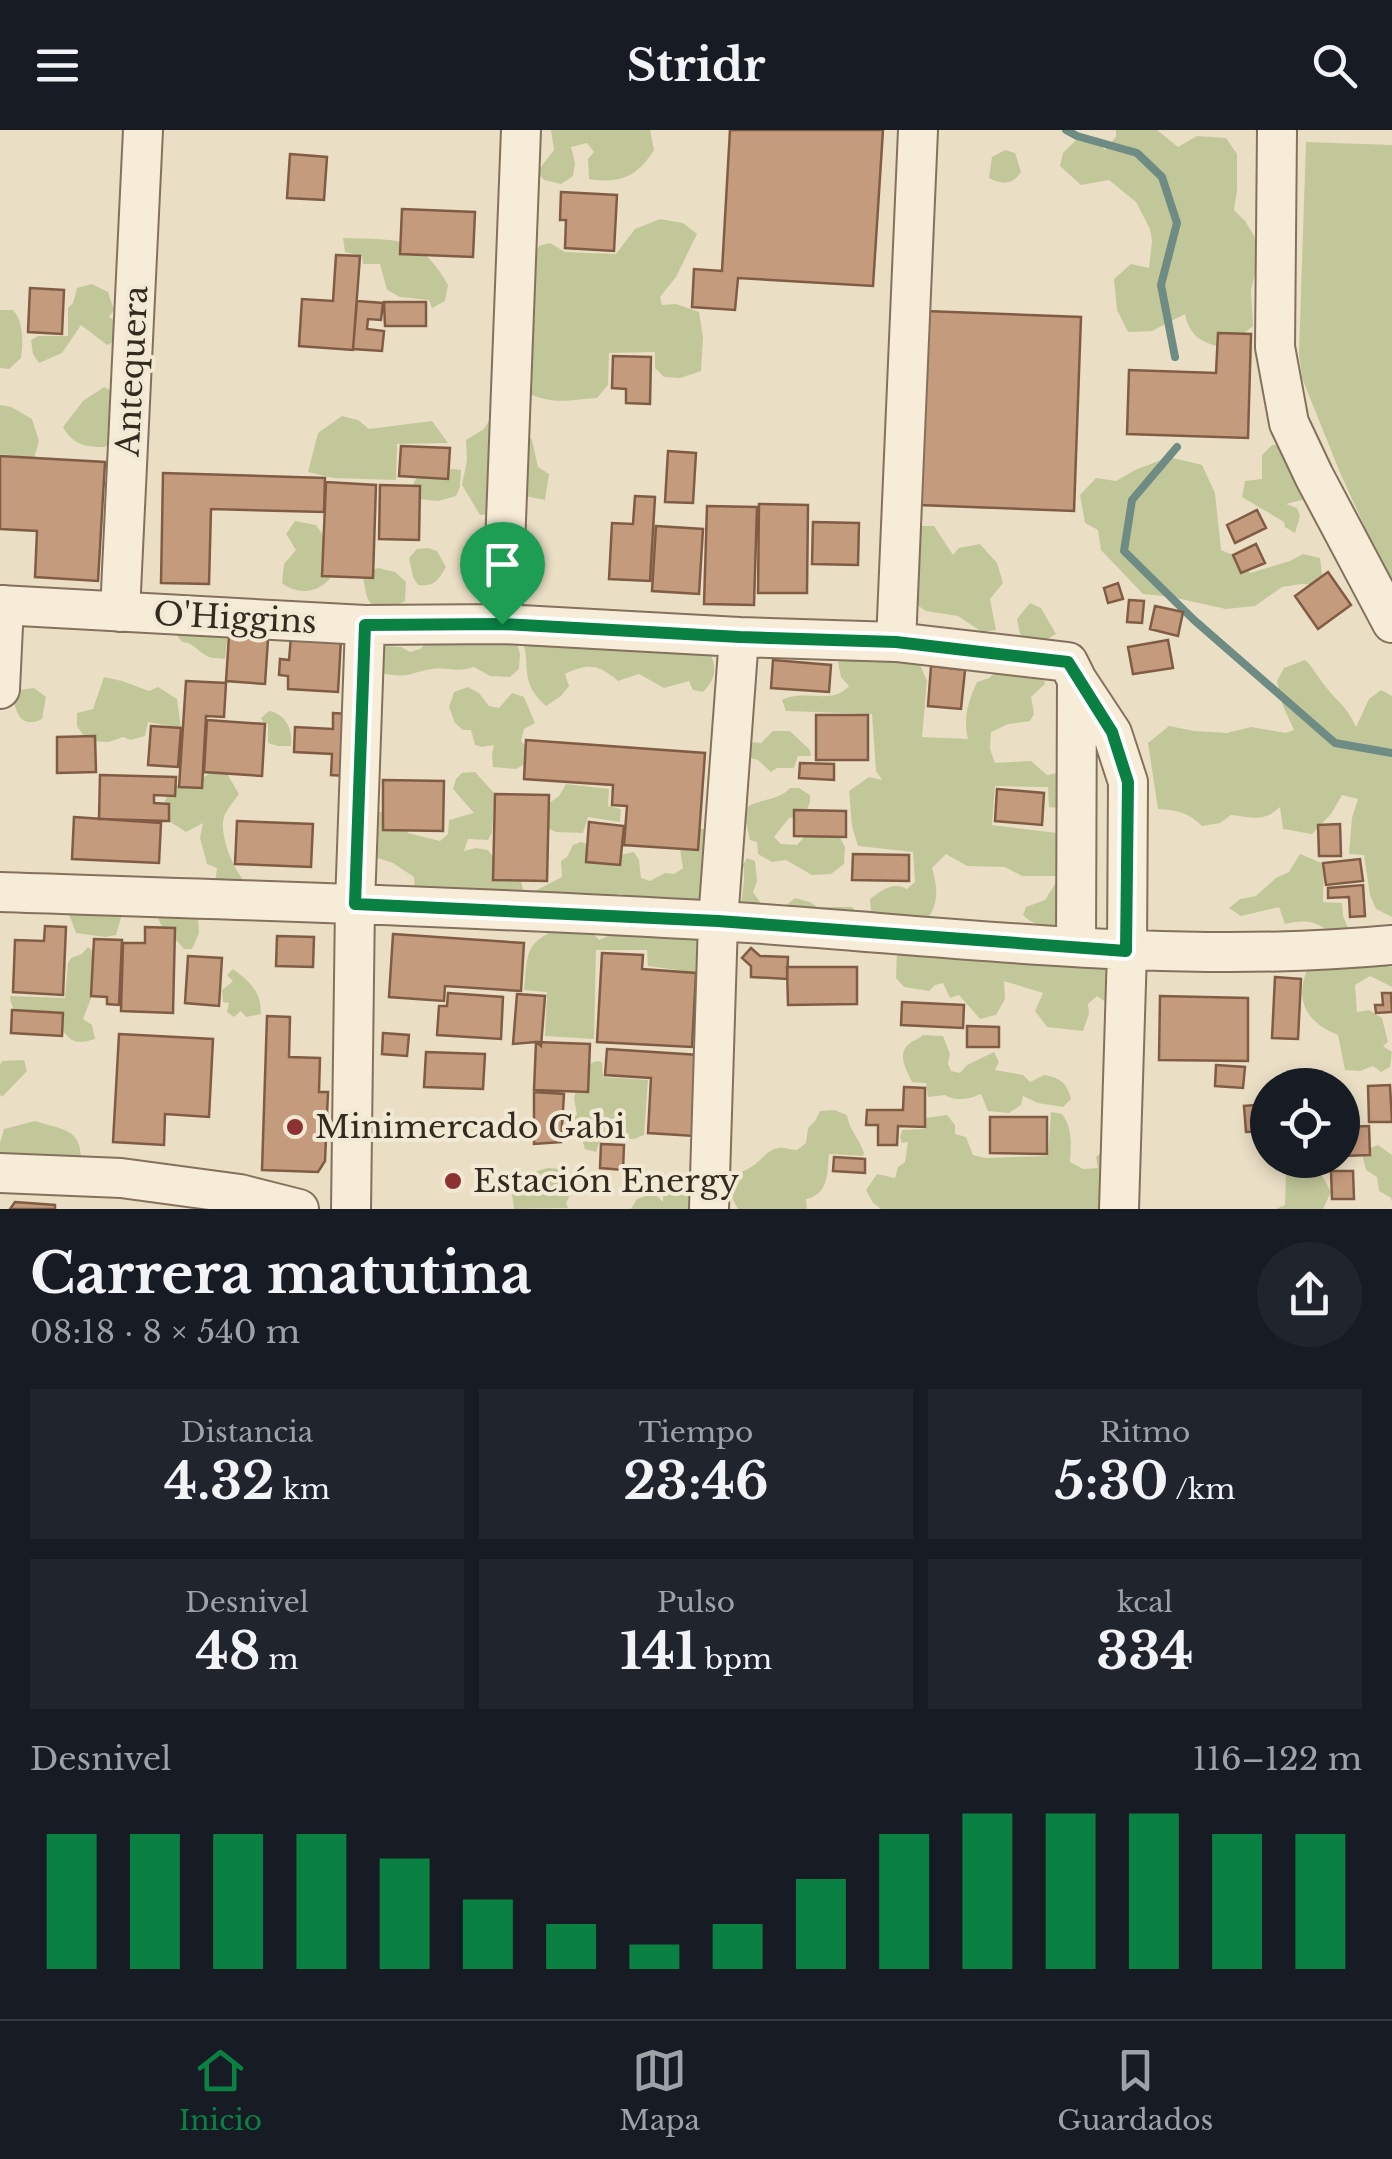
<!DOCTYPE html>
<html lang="es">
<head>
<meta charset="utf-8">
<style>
	:root { --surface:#171b24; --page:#20242c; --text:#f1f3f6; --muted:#9ea1a6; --line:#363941; --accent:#0b8043 }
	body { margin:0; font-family:"Libre Baskerville",serif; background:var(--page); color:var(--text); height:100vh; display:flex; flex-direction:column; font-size:38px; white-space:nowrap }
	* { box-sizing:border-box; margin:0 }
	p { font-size:32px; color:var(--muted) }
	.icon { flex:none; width:55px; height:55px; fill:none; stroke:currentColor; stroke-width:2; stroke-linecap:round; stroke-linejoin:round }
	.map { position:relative; height:1079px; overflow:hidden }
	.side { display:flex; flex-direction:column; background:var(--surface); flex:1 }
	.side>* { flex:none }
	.fabs { position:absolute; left:1250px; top:938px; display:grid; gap:20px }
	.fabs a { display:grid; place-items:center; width:110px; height:110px; border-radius:50%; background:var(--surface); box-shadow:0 5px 15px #0003; font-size:50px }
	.pin { position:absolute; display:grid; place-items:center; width:85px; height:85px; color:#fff; margin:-102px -42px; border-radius:50% 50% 50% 0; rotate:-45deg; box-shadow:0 0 10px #0007 }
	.pin .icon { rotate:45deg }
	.round { display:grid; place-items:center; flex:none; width:105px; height:105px; border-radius:52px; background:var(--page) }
	.overview { display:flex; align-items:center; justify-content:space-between; height:170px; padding:0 30px }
	h1 { font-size:55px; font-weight:700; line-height:75px }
	.figures { display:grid; grid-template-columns:repeat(3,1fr); gap:15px; height:170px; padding:10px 30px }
	.figures div { display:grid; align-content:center; border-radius:0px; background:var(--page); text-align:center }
	.figures b { font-size:50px; font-weight:700 }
	.figures small { font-size:28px; font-weight:400 }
	.figures p { font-size:28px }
	.chart { height:280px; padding:20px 30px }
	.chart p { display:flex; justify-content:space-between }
	.chart svg { width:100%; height:180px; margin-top:10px; stroke:var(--accent); stroke-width:6 }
	header { display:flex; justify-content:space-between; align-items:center; height:130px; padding:0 30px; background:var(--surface); font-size:45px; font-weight:700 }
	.tab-bar { display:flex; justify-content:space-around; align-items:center; height:140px; border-top:2px solid var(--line); background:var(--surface); font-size:28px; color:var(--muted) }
	.tab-bar a { display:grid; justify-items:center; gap:5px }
	.tab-bar .on { color:var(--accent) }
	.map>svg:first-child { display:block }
</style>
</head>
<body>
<header><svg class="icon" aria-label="menu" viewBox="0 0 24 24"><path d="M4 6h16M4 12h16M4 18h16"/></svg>Stridr<svg class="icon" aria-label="search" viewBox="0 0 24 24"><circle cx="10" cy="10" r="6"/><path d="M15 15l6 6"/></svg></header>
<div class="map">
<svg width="1392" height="1079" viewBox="0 0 1392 1079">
	<rect width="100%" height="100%" fill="#eadfc5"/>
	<!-- green -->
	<path fill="#c2c79a" d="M551,0H650L654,20C637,47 620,54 589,49L588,29L594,22L587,13L571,17L575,33L573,46L561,54L544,50L537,42L554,20Z
		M1116,0H1157L1178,17L1197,6L1226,8L1237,24V61L1234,80L1245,91L1256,109L1259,127L1251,160L1253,196L1225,218C1203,213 1190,208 1185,184L1152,201L1128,202L1117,180L1114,149L1131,134L1149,138L1152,111L1150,99L1136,72L1109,50L1081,55L1060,36L1063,23L1078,8L1096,10L1105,20L1116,7Z
		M1306,12L1392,15V456L1341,345L1302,248L1299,224Z
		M1005,20L1015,23L1021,42C1013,55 1002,55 989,48L992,27Z
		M660,89L683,93L697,104L676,147L660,167L662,175L676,174L699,182L703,207L701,241L680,248L664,247L655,238V222L609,223L608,255L597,268C566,270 551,276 522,260L519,219L534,203L529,191L527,155L536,148L531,131L539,116L550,113L565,122L616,124L635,99Z
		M343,108C396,110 419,104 448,155L445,171L432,178L429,170L400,167L387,160L380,134H363L362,126L345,122Z
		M92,154L108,162L114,180L109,187L116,191L115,211L107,215L81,195L62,223L39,233L33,224L31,210L38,206H68V178L73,173L77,158Z
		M0,180H13C24,192 23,212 21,228L9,239L0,238Z
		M104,257L114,262L117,305L105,317C85,317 73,315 63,297L83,271Z
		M0,275L11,277L32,289L39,311L34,328L0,324Z
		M494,283L516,288L532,310L538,337L549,344L545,370L525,366L501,383L480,385L462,355L467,330L466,310L484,299Z
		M342,286L358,290L369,299L432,291L448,313L397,314L396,350L333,348L308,342L318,303Z
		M1272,315H1278L1294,320L1314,367L1286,374L1297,378L1300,386L1295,403L1285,397L1284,392L1242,367L1245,351L1262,349V325Z
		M1169,327L1202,335L1215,363L1221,420L1240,428L1250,443L1290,431L1303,424L1320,428L1322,444L1320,455L1301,454L1282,457L1255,476L1226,479L1172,467L1143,464L1101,420L1098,400L1085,393L1080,365L1096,348L1116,351L1135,340Z
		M452,339L461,340L460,357L456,366L438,371L418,369C401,342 434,343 452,339Z
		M295,391L316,395C321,403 330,413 333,422C343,455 305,472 282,453L284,434L296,420L286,404Z
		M917,396H934L953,425L959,418L980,414L997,433L1003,453L990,469L996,500L982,502L958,486L926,481L911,471Z
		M428,418L437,421L446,437C438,451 434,457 418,455L413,447L409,428L417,419Z
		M378,438L395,442L406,452L405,471C394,477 373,484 367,467C365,461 365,455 363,449L370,441Z
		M1030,473L1041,478L1056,504L1041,513L1027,512L1020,504L1017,489Z
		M169,495L228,504L225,529C218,528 211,529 205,525C195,519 194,513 182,512Z
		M704,506C712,529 723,542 703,562L693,560L689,551L664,558L639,544L618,551C598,534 589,533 565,544L569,556L561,566L546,576C518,551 532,538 522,508Z
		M431,509L516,510L520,524L519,539L510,547L490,546L474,537C455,543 448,537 432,539C409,543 407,549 382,543L383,516L401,517L410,522L420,519Z
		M915,523L927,551L922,607L968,609C963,589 968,571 977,552L989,548L1007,533L1040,537L1045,554L1031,567L1034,584L1030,591L1008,594L991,602L990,619L995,633L1031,631L1047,645L1075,640L1059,678L1049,677L1048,657L995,656L992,695L1073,705L1058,746H1022L1005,737L967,736L946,724L932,738C938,758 939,774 926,791L891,792L871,781L870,769C882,760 893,751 907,759L915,752L913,722L858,716L852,696L849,661L869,647L882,650L876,641L872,584L786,581L782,570C804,558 832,576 849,556L841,547L838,532L847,524Z
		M1305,530C1314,538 1318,548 1326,557C1339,574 1346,575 1356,597L1369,569L1381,560L1392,566V787L1376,779L1370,765L1364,725L1349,724L1352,688L1358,669L1342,665L1331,684L1312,704L1283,699L1280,677C1263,693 1252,687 1231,685L1220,693L1202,696C1188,682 1176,680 1158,679L1148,613L1169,596L1194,601L1227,603L1251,597L1286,603L1294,600L1283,576L1277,551L1284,538Z
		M104,547L122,551L149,561L158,557L177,569L181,598L148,592L145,606L131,610L123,607L109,612L87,611L77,596V583L93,579Z
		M468,557L479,563L489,576L499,578L512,563L524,567L535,593L524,599L521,611L528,619L525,634L516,639L493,637L492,624L494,615L482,617L475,615L471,600H463L455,593L449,577L454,562Z
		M34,558L46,567L42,589C19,600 15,580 12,561Z
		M269,581C286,584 293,600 291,616H278L268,613V594L263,592L261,588Z
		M773,601H790L810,620L811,626H798L794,638H777L771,642L758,630L747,627L749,612L761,613Z
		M223,637L239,664C234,672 224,681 223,692C222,712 233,737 245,752L215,754L217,738L207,734L200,708L203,693L186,702L169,691L163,684C164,665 170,660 185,650L196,653L207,645L212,638Z
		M475,642L495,664L492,703L488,710L468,709L464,721L476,718L488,720L500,736L521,751L526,771L415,763L414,747L393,733L372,726L366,682C380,680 389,684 402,689L408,703L440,711L448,704L449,690L474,683L453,659L456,649L462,643Z
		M566,654L609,659L608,676L621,679L620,692L588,687L583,703L556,702L545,697L544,677L559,666Z
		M790,658H799L810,665V672L805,685L789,688L774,707L781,714L797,715L811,699L836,700L845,717L844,734L831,744L812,745L786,730L772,732L758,724L757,712L750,710L746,692L747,677C763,668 778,671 790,658Z
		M696,699H705L718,710L705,776L635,779L622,764L533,772L535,761L562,747L561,731L567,727L573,715L581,712L596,717L610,727L634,722L639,730L641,748L650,751L665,743L674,744L683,738L679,713Z
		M1300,724L1324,734L1323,772L1342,773L1343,786L1348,798L1339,809C1318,793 1312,788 1285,794L1279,777L1241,786L1229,778L1240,769L1256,766L1276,748L1289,742Z
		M747,728L755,731L757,751L753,762L767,782L783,778L795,768L810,772L817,777H852L860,787H742C739,768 747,752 743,735Z
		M1057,751L1065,754L1067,800C1052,798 1033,796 1023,785L1026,777L1045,770Z
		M67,779L122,784L116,805L105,807L76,803Z
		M162,782L198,785L199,803L192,819H184C175,807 161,802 158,786Z
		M558,799L590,800L599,810L617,802L705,804L699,843L648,836L647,820H596L594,909L545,906L547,862L524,860C528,826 523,813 558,799Z
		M88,817L99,826L97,853L83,889L92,895L95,909C65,918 72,903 53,895C35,888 11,890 10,866L65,868L68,833L71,828L82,824Z
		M897,821L1118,833L1110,875L1097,866L1088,874L1089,884L1083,901L1047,897L1035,881L1043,863L1004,851L1005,869L996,885L980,889L959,865L950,868L943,853L935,855L929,861L904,857L896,848Z
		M1365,832L1392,837V857L1370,846L1355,855L1357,882L1369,880L1382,888L1388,912L1383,916L1392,922L1390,937L1381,942L1373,936L1360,941L1345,940L1338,905C1304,891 1294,869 1309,835C1332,833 1339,843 1365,832Z
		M233,839C251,853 261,861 261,884L246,887L241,881L234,887L227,882L229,873L223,872L222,860L233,851L227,845Z
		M923,905L943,906L950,924L948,934L951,941L960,943L967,935L994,922L999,932L995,940L1023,945L1030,952L1044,945C1061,948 1067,953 1071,969L1063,977L1038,973L1023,966L1021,975L1009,983L988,981L981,964C970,969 956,972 945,965L928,967L926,953L912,952C907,941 896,924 909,914C913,910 919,909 923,905Z
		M24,930L27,941L2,967L0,964V935L2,931Z
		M597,931L602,932L603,947L648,950L644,1005L634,1009L606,1007L599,1013L596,1022L585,1019L581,1006L572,1004L564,997L565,990L577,985L574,968L582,937Z
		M834,980L847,985C849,1000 859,1008 864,1023L863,1026L829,1024C827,1044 829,1064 806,1069L807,1079H738L733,1070L730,1044C758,1042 763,1020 778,1018C784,1017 790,1020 797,1020L806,1013L808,998L815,991L820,981Z
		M1051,982L1062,984C1073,998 1071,1016 1070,1032L1083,1039L1098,1038L1096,1027L1104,1021L1112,1079H881L873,1073L866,1060L877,1044L895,1048L898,1037L905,1032L908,1012L902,1013L900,1007L902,1000L926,999L925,988L947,985L955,995V1004L966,1007L973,1025L985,1028L1048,1026Z
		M35,991C61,1000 82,997 81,1032L0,1028V1013L4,999Z
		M1378,1015L1392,1025V1072L1391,1068L1379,1061L1377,1047L1366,1040L1363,1028L1365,1020Z
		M1297,1032C1317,1036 1322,1044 1331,1062L1323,1079H1276L1285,1075L1286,1040Z
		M548,1038L561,1039C567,1047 566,1055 571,1064L566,1073L568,1078L514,1079L512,1064C523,1049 530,1042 548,1038Z
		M674,1044L691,1053L689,1064L698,1062L702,1079H631L637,1069L654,1063L663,1072L664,1054Z"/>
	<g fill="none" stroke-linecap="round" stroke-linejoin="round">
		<!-- stream -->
		<path stroke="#6e8b84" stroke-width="8" d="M1066,0L1077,6L1137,23L1162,47L1177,93L1161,155L1175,227
			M1177,317L1132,370L1124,421L1194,490L1335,613L1392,623"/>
	</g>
	<!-- building -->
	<path fill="#c59b7e" stroke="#815c44" stroke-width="2.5" d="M730,0H883L873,156L738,148L735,180L692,177L694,139L722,141Z
		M290,24L327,27L324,70L287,68Z
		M561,62L617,65L614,121L565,118L566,90H560Z
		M402,79L475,82L473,127L400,124Z
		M336,125L360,126L353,220L299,216L302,169L333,171Z
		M30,158L64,160L62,204L28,202Z
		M357,171L383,173L381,190L368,189L367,199L384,201L382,221L353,219Z
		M384,172H426V196H385Z
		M925,181L1081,187L1074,381L919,375Z
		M1218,203L1251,204L1248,308L1127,304L1129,240L1216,243Z
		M613,226L651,227L650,274L626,273V259L612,258Z
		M401,316L450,318L448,349L399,346Z
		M668,321L696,323L693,373L665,372Z
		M0,326L105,332L98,451L35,447L37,401L0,399Z
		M163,343L325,348L324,382L211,379L209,454L161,453Z
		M326,352L376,355L373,448L322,446Z
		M380,355L420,356L419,410L379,409Z
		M635,366L655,367L650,451L609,449L612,393L633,394Z
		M759,374L808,375L807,463H758Z
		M707,376L757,377L754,475L704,474Z
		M1257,380L1266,398L1235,413L1227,395Z
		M813,392L859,393L858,435L812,434Z
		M656,396L703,399L699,464L652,461Z
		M1256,414L1265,433L1241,443L1233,425Z
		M1328,442L1351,475L1318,499L1295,466Z
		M1118,453L1123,469L1108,473L1104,458Z
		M1129,470L1144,471L1142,493L1127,492Z
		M1155,476L1183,482L1178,506L1150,499Z
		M229,506L268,509L265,554L226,551Z
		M291,506L341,509L338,562L288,559V546L279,545L280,529L289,530Z
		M1168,510L1173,538L1133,544L1128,517Z
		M773,530L831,535L829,562L771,558Z
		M931,536L965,540L961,579L928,576Z
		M186,551L226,553L224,587L206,586L202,658L179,657Z
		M333,583L348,584L345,646L331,645L332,624L294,622L295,597L333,599Z
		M816,585H868V630H816Z
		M207,590L265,594L262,646L204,642Z
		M151,596L181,598L178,637L148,635Z
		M95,606L96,642L57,643V607Z
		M526,610L705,623L698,720L624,715L627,676L612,675L613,655L524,649Z
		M800,633L834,634V650L799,648Z
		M100,645L176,647L175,666L154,665V673L169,674V691L99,689Z
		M383,650L444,651L443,701L383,700Z
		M997,659L1044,663L1042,695L995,691Z
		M495,664L549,665L547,751L493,750Z
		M794,680L846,681V707L794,706Z
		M74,687L161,693L159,733L72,729Z
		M237,691L313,694L311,737L235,734Z
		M589,692L624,696L620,735L586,732Z
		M1340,694L1341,726H1319L1318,695Z
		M853,724L909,725V751L852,750Z
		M1360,729L1363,751L1326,755L1323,733Z
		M1363,755L1365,786L1350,787L1349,767L1328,768V758Z
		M45,796L66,797L63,865L13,862L15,810L44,811Z
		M145,797L175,798L173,883L121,881L123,813H145Z
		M393,804L524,813L521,861L445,856L444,871L389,867Z
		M277,806L314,807L313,837L276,836Z
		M94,809L122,810L119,875L107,874V867L91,866Z
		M751,818L760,826L788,827L787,849L751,847V836L742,828Z
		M602,823L643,825L642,839L696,843L692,917L597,912Z
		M188,826L222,828L219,876L185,873Z
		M787,837H857V874L788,875Z
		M1275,847L1301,849L1298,909L1272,908Z
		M448,863L503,867L501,909L437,905L439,876H447Z
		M1382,863H1391L1392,882L1376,883L1375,875H1383Z
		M517,864L545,866L541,916L536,912L513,914Z
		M1160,866L1248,868V931L1159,930Z
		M902,872L964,875L963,898L901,895Z
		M12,880L63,883L62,906L11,903Z
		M267,886L290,887L289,927L320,928L319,962H328L325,1031L318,1042L262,1040Z
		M967,896L999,897V917H967Z
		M383,903L409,905L407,926L382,924Z
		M119,904L213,909L209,987L165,984L164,1015L113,1012Z
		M536,912L590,914L588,962L534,960Z
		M607,919L699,925L694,1006L648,1003L651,948L605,945Z
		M426,922L485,924L483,959L424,957Z
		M1216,935L1245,937L1243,958L1215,956Z
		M1390,955L1392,992H1369L1368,956Z
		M904,957L925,958V997L898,996L897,1015H878V995H866L867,980H903Z
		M534,962L564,964L561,1012L534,1014Z
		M1268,974V1001L1246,1002L1244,976Z
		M990,987H1047V1024L990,1023Z
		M1369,996L1370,1025L1342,1026V997Z
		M601,1014L624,1015L623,1040L600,1038Z
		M834,1027L865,1029V1043L833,1041Z
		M1331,1041H1353L1354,1069H1332Z
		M15,1072L55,1075V1079H10Z"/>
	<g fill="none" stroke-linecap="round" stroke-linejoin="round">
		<!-- minor casing -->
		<g stroke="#84715d" stroke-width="42">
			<path id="minor" d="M1277,0L1275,217L1289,293L1314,346L1392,493
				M0,475L365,495L502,494L739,507L896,512L1068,532L1077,550L1076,817
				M120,482L143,0
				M502,494L521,0
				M896,512L918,0
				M1077,550L1112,603L1128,652L1127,821L1119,1079
				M0,559L4,475
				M0,762C240,770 480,777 719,791C943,805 1168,836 1392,815
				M0,1043L121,1048L240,1064L299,1079
				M351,1079L355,774L365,495
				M709,1079L718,791L739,507"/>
		</g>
		<!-- minor -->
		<use href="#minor" stroke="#f6ecd7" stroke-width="38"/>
	</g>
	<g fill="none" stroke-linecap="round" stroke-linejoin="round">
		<!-- route casing -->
		<g stroke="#fff" stroke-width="20">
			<path id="route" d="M502,494L740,507L896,512L1068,532L1112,602L1128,652L1126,821L718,791L355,774L365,495Z"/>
		</g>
		<!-- route -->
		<use href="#route" stroke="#0b8043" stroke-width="12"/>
	</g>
	<!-- markers -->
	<g fill="#8d3233" stroke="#f2e9d4" stroke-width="4">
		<circle cx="295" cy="997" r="10"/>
		<circle cx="453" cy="1051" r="10"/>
	</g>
	<g text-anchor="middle" stroke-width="8" stroke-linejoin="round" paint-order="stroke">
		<!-- street labels -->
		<g font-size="32" fill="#352a1f" stroke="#f2e9d4">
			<text transform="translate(132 241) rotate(-87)" y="11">Antequera</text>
			<text transform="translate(235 488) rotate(3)" y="11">O'Higgins</text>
		</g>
		<!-- poi labels -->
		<g font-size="32" fill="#352a1f" stroke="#f2e9d4" text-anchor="start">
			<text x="315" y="1008">Minimercado Gabi</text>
			<text x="473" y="1062">Estación Energy</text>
		</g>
	</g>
</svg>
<div class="fabs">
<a><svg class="icon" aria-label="locate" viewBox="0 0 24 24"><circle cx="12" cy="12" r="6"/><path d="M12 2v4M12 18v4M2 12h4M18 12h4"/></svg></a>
</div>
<div class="pin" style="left:502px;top:494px;background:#1e9e55"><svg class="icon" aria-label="arrive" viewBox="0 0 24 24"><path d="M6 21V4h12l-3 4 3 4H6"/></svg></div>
</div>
<section class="side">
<div class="overview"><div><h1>Carrera matutina</h1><p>08:18 · 8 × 540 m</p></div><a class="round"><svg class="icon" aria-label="share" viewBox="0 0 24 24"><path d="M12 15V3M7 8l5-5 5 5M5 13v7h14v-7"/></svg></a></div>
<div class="figures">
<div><p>Distancia</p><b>4.32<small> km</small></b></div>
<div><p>Tiempo</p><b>23:46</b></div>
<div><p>Ritmo</p><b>5:30<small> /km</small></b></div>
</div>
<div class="figures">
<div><p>Desnivel</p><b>48<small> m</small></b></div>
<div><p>Pulso</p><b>141<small> bpm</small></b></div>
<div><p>kcal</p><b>334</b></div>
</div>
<div class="chart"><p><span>Desnivel</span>116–122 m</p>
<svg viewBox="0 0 160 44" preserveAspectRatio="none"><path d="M5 44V11M15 44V11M25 44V11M35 44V11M45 44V17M55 44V27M65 44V33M75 44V38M85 44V33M95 44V22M105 44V11M115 44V6M125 44V6M135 44V6M145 44V11M155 44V11"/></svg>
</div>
</section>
<nav class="tab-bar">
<a class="on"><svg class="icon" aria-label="home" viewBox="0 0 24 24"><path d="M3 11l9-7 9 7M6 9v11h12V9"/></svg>Inicio</a>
<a><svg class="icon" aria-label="map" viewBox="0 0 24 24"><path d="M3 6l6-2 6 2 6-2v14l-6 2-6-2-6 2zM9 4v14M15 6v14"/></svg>Mapa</a>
<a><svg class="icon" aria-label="saved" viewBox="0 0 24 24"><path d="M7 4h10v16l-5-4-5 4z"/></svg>Guardados</a>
</nav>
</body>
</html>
